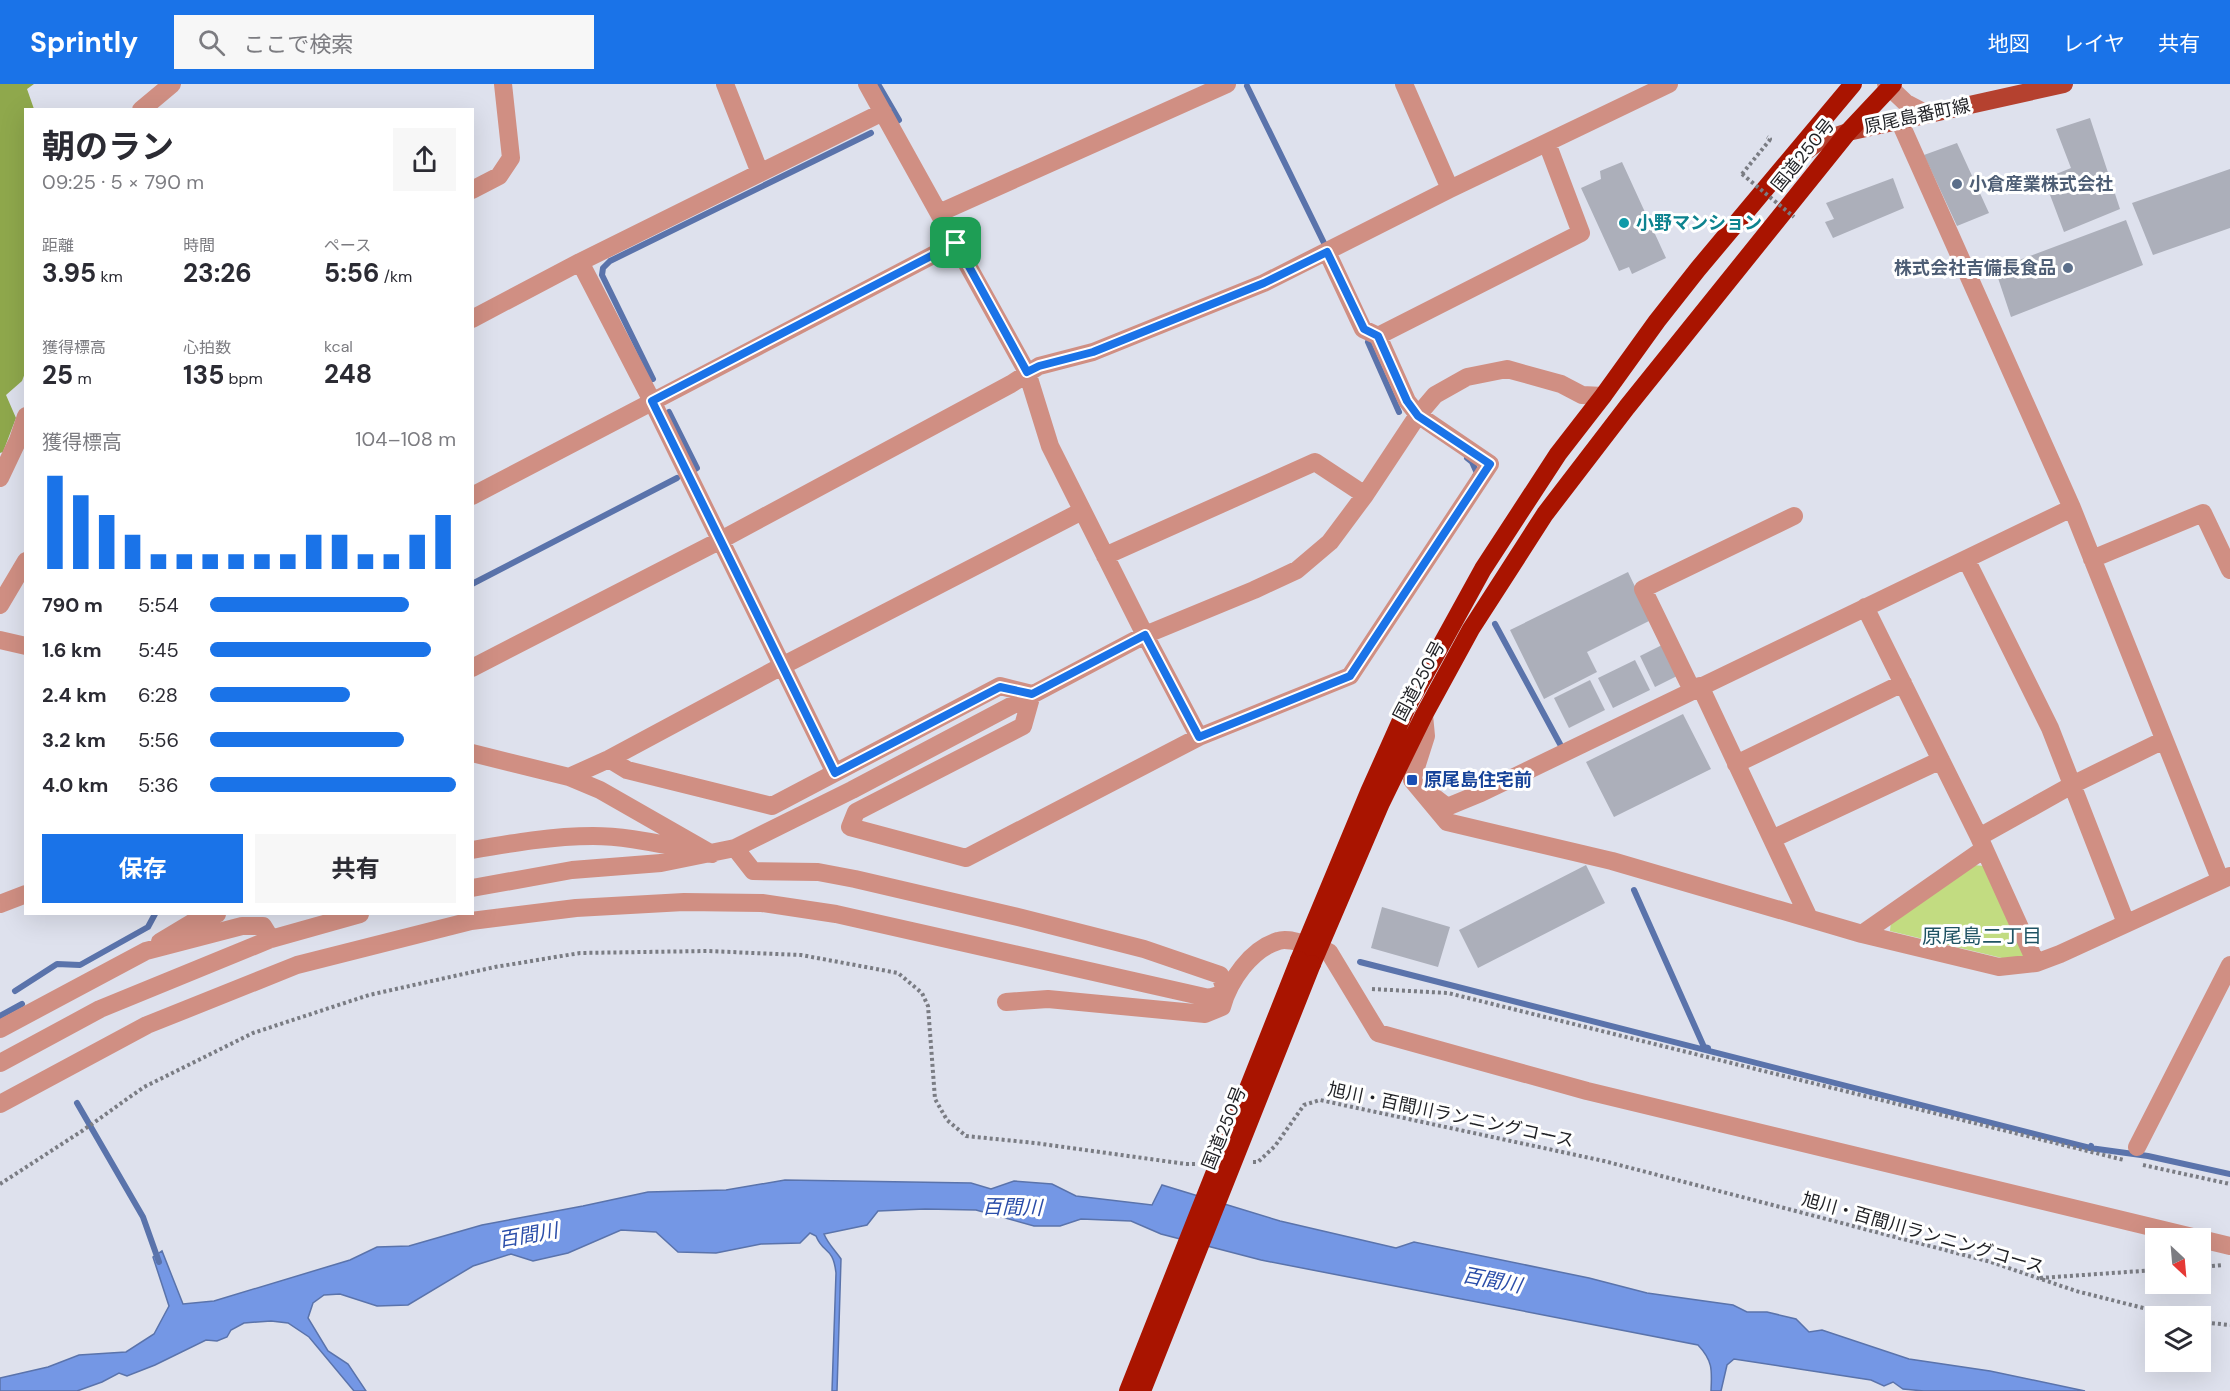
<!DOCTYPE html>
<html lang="ja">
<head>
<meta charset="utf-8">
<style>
	:root { --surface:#fff; --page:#f7f7f7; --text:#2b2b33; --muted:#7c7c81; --accent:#1a73e8 }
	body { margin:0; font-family:"DM Sans","Noto Sans JP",sans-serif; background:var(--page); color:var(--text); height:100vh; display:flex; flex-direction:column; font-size:22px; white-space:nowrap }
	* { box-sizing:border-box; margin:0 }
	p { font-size:20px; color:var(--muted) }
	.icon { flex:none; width:33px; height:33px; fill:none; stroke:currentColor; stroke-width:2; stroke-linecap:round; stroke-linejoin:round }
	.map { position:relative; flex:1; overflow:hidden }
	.details { position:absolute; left:24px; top:24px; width:450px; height:807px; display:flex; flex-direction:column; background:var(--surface); border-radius:0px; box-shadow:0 6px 24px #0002 }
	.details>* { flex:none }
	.needle { width:39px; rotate:154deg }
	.buttons { position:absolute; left:2145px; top:1144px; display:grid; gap:12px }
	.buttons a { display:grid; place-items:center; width:66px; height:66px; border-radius:0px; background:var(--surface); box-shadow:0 6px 24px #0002; font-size:30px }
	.pin { position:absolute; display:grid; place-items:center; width:51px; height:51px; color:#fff; margin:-26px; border-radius:12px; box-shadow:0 3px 9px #0006 }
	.round { display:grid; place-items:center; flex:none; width:63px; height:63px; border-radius:0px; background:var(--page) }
	.head { display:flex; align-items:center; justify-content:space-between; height:102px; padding:0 18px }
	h1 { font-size:33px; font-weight:700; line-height:45px }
	.figures { display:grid; grid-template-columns:repeat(3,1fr); gap:9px; height:102px; padding:6px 18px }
	.figures div { display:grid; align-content:center }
	.figures b { font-size:26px; font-weight:700 }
	.figures small { font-size:16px; font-weight:400 }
	.figures p { font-size:16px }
	.chart { height:168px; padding:12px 18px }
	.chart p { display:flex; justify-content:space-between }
	.chart svg { width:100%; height:108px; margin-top:6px; stroke:var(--accent); stroke-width:6 }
	.action { display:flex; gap:12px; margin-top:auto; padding:12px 18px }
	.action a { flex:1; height:69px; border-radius:0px; background:var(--accent); color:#fff; font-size:24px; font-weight:700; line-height:69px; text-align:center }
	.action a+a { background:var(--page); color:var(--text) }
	ul { padding:0 18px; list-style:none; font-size:20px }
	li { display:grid; grid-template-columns:96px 72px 1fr; align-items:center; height:45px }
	li i { height:15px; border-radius:8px; background:var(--accent) }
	header { display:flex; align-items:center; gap:36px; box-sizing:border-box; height:84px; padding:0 30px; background:var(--accent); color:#fff }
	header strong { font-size:28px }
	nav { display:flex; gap:33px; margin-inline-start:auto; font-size:21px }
	.search { width:420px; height:54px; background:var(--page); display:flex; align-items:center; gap:15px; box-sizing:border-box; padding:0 21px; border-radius:0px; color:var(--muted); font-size:22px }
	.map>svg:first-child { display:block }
</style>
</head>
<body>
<header>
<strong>Sprintly</strong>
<div class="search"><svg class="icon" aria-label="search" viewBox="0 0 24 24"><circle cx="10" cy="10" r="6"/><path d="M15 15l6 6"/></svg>ここで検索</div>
<nav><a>地図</a><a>レイヤ</a><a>共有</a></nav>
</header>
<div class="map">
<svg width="2230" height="1307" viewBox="0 0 2230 1307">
	<rect width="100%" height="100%" fill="#dee1ed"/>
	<!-- green -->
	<path fill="#c2dc81" d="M1973,781L1984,782L2026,873L2002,874L1890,847L1891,837Z"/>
	<!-- forest -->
	<path fill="#8fa84c" d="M0,0H34L27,5L34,25L26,26L25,289L22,297L6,311L16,334L3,368L0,369Z"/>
	<!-- water -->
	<path fill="#7497e5" stroke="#5a73ab" stroke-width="1.5" d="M785,1096L971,1099L991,1105L1014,1097L1052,1100L1076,1112L1152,1121L1162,1101L1280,1137L1396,1164L1414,1158L1589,1194L1647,1209L1733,1221L1747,1228H1767L1796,1235L1809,1248L1822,1246L1909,1275L1990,1287L2085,1307H1924L1903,1305L1893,1298L1884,1302L1871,1296L1734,1275L1727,1281L1721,1307H1711C1712,1286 1713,1277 1698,1261L1261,1176L1161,1150L1131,1137L1081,1135L1060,1142H1034L976,1126L925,1125L878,1127L867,1141L824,1150C828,1160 835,1166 841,1175L837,1307H832L836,1189C833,1162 823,1170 816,1152L810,1149L800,1159L761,1160L716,1169L678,1168L656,1148L621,1146L568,1169L533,1177L511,1170L473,1182L408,1221L377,1222L340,1210L324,1211L313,1219L308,1234L328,1267L348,1280L366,1307H354L309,1253L288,1239L271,1237L244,1239L231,1246L227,1253L217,1257L206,1256L155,1281L127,1292L119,1289L102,1298L77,1307H0V1294L48,1283L79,1271L126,1268L154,1250L169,1222L153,1173L162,1167L183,1220L214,1217L350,1176L377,1163L409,1162L482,1141L583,1122L648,1108L726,1106Z"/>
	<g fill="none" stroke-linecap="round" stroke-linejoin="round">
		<!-- stream -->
		<path stroke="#5a73ab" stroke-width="6" d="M878,0L899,36L896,38
			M1247,2L1325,161
			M1368,258L1399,328
			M653,295L602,191L603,184L610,177L871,49
			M669,328L697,384L694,386
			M1467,374L1472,378L1477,389L1475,392
			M472,500L677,394
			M1495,540L1560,660
			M1634,806L1704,963L1708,964
			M1360,878L2090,1064
			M15,907L57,880L80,881L148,843L155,830
			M0,932L22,920
			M77,1019L143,1133L159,1178
			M2091,1062L2090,1064L2148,1072L2230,1090"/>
	</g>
	<!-- building -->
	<path fill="#acafba" d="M2090,34L2120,125L2064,148L2044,95L2071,84L2056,45Z
		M1957,59L1989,129L1957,142L1924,71Z
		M1622,78L1666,174L1632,190L1629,183L1619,187L1581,104L1601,95L1600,87Z
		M2230,85V144L2153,171L2132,119Z
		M1893,94L1904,124L1833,154L1825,138L1834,135L1826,119Z
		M2126,136L2143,181L2011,233L1995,185Z
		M1628,488L1651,536L1587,568L1597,588L1544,615L1510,546Z
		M1664,560L1679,591L1655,603L1640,572Z
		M1635,576L1650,606L1613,624L1598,594Z
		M1590,596L1605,626L1569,644L1554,614Z
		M1683,630L1711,685L1614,733L1586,678Z
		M1586,781L1605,819L1478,884L1459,846Z
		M1382,823L1450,843L1438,883L1371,864Z"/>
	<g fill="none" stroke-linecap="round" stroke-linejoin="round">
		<!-- path -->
		<path stroke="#7a7c83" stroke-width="4" stroke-dasharray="3 3" stroke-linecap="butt" d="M1742,90L1769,57L1770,55L1767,53
			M1372,905L1448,909L2124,1076
			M1253,1078H1258L1275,1062L1304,1021L1320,1016L1604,1077L1991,1178L2076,1207L2179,1233
			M2143,1081L2230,1100
			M0,1100L82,1047L144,1003L253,949L369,911L495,883L580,869L707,867L801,871L898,889L922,909L928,922L935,1015L947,1036L966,1052L1035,1059L1186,1080H1200
			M2200,1183L2223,1181
			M2040,1194L2156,1186
			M2200,1238L2230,1241"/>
		<!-- minor -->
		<path stroke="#d08f83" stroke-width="18" d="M725,0L760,89
			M867,0L1027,288L1050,362L1145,551L1199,653
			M1404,0L1450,105
			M1886,0L1906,19L1927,30
			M141,26L172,0
			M1899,36L2072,424L2220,795
			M472,106L499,92L511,74L503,0
			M939,129L1227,0
			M1327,168L1363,245L1378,252
			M580,178L652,317L835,689
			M472,235L580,178L883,28
			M0,394L18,356L26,332
			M472,412L956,159
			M1105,472L1315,378L1365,411
			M1966,475L2050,644L2126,839
			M2092,475L2203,429L2230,486
			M0,521L26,477
			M1865,523L1979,753L2036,879
			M0,556L26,562
			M472,584L719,457L1011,300L1039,282L1093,268L1264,199L1450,105L1669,0
			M1700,602L1809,834
			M1692,606L1643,505L1794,432
			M472,669L569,693L600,706L712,770
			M609,675L627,686L772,722L1000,602L1032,610L1023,642L856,728L850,743L966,774L1199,653L1350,592L1490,380L1418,331L1407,317L1378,252L1581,149L1547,59
			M1736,680L1903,599
			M569,693L609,675L782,582L1082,427
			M1412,696L1447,738L1612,777L1862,850L1999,883L2036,879L2060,870L2230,792
			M1412,696L1426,652L1424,631
			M1430,710L1447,723L1481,709L2072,424
			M1979,753L2072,701L2164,656
			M1772,755L1941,676
			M735,764L753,787L818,788L855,795L1022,834L1144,865L1220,891L1226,909
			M472,766C512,759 553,752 593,752C628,752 664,761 699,767
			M472,804L572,786L661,779L735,764L852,706L1145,551L1254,506L1297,486L1330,458L1365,411L1418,331L1435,311L1467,293L1507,285L1561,300L1582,311L1603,312
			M0,820L26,810
			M1862,850L1984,765
			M160,858L195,837L217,830
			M1319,865L1329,868L1378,949L1587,1007L2230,1162
			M1006,918L1048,915L1205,930L1222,923C1229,897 1251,865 1278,857C1286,854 1297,858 1306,860
			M0,945L146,867L242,842H263L271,855
			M0,979L100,925L271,855L360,830
			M0,1020L147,941L297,881L471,837L576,824L684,818L762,819L836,830L1209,914L1226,909
			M2137,1063L2230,881"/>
		<!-- major -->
		<path stroke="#b5412f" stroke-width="18" d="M1794,76L1818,58L1848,48L2064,0"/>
		<!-- highway -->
		<path stroke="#a91400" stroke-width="18" d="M1299,876L1369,708L1407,623L1483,485L1558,370L1603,312L1657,237L1698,185L1853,0
			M1312,880L1381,719L1424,631L1471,545L1545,430L1627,323L1848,48L1893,0"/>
		<!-- path-bridge -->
		<path stroke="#7a7c83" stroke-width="4" stroke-dasharray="3 3" stroke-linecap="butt" d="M1742,90L1794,133"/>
		<!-- highway-bridge -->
		<path stroke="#a91400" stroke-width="18" d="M1128,1307L1299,876
			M1142,1307L1312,880"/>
	</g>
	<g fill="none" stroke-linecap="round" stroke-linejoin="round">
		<!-- route casing -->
		<g stroke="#fff" stroke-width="12">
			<path id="route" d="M956,159L1027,288L1039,282L1093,268L1264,199L1327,168L1364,245L1378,252L1407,317L1418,332L1490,380L1350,592L1199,653L1145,551L1032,610L1000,603L835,689L652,317Z"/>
		</g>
		<!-- route -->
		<use href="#route" stroke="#1a73e8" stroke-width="8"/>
	</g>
	<!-- markers -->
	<g fill="#5c6f8a" stroke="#fff" stroke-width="2">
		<circle cx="1957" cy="100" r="6"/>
		<circle cx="2068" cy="184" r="6"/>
	</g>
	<circle fill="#0f9aa8" stroke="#fff" stroke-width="2" cx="1624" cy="139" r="6"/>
	<rect fill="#1a4fb4" stroke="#fff" stroke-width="2" x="1406" y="690" width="12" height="12" rx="3"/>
	<g text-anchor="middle" stroke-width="6" stroke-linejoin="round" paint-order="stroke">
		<!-- street labels -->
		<g font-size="18" fill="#1f2024" stroke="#fff">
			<text transform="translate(1917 32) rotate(-12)" y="6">原尾島番町線</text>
			<text transform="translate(1803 71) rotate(-51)" y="6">国道250号</text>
			<text transform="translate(1419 597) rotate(-62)" y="6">国道250号</text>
			<text transform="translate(1451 1031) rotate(12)" y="6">旭川・百間川ランニングコース</text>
			<text transform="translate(1224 1044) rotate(-68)" y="6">国道250号</text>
			<text transform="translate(1923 1149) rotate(16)" y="6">旭川・百間川ランニングコース</text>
		</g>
		<!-- service labels -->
		<g font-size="18" font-weight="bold" fill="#4e5e75" stroke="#fff" text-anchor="start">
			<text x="1969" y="106">小倉産業株式会社</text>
			<text x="2056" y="190" text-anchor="end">株式会社吉備長食品</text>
		</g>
		<!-- culture labels -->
		<g font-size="18" font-weight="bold" fill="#0d838f" stroke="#fff" text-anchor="start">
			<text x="1636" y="145">小野マンション</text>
		</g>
		<!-- transit labels -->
		<g font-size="18" font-weight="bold" fill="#164399" stroke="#fff" text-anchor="start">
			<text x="1424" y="702">原尾島住宅前</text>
		</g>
		<!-- neighbourhood labels -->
		<g font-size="20" fill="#1f5363" stroke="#fff">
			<text x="1982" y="859">原尾島二丁目</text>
		</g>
		<!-- water labels -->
		<g font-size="20" font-style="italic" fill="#2b4ea9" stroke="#fff">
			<text transform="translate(1012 1123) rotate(1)" y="7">百間川</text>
			<text transform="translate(528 1151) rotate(-10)" y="7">百間川</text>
			<text transform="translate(1492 1196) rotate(11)" y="7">百間川</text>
		</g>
	</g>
</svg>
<div class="buttons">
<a><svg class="needle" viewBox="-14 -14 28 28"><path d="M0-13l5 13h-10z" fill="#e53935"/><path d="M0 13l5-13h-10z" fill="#7c7c81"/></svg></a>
<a><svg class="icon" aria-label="layers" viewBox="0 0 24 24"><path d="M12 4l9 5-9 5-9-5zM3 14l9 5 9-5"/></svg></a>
</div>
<div class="pin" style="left:956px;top:159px;background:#1e9e55"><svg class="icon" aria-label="arrive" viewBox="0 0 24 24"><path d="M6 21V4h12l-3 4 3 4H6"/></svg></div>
<section class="details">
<div class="head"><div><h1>朝のラン</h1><p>09:25 · 5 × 790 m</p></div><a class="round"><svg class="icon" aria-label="share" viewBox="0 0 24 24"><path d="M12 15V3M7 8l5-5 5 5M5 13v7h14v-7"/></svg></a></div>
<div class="figures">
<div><p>距離</p><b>3.95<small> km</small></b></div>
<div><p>時間</p><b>23:26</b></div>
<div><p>ペース</p><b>5:56<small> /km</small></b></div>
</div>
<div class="figures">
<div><p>獲得標高</p><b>25<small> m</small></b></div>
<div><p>心拍数</p><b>135<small> bpm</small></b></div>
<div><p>kcal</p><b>248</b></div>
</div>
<div class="chart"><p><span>獲得標高</span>104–108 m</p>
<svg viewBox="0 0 160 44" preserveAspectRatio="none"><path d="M5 44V6M15 44V14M25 44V22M35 44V30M45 44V38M55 44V38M65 44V38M75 44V38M85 44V38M95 44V38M105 44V30M115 44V30M125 44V38M135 44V38M145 44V30M155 44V22"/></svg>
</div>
<ul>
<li><b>790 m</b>5:54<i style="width:81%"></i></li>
<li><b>1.6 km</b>5:45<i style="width:90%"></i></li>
<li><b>2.4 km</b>6:28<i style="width:57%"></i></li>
<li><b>3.2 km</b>5:56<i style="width:79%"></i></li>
<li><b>4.0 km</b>5:36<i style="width:100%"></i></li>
</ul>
<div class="action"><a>保存</a><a>共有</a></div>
</section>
</div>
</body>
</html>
